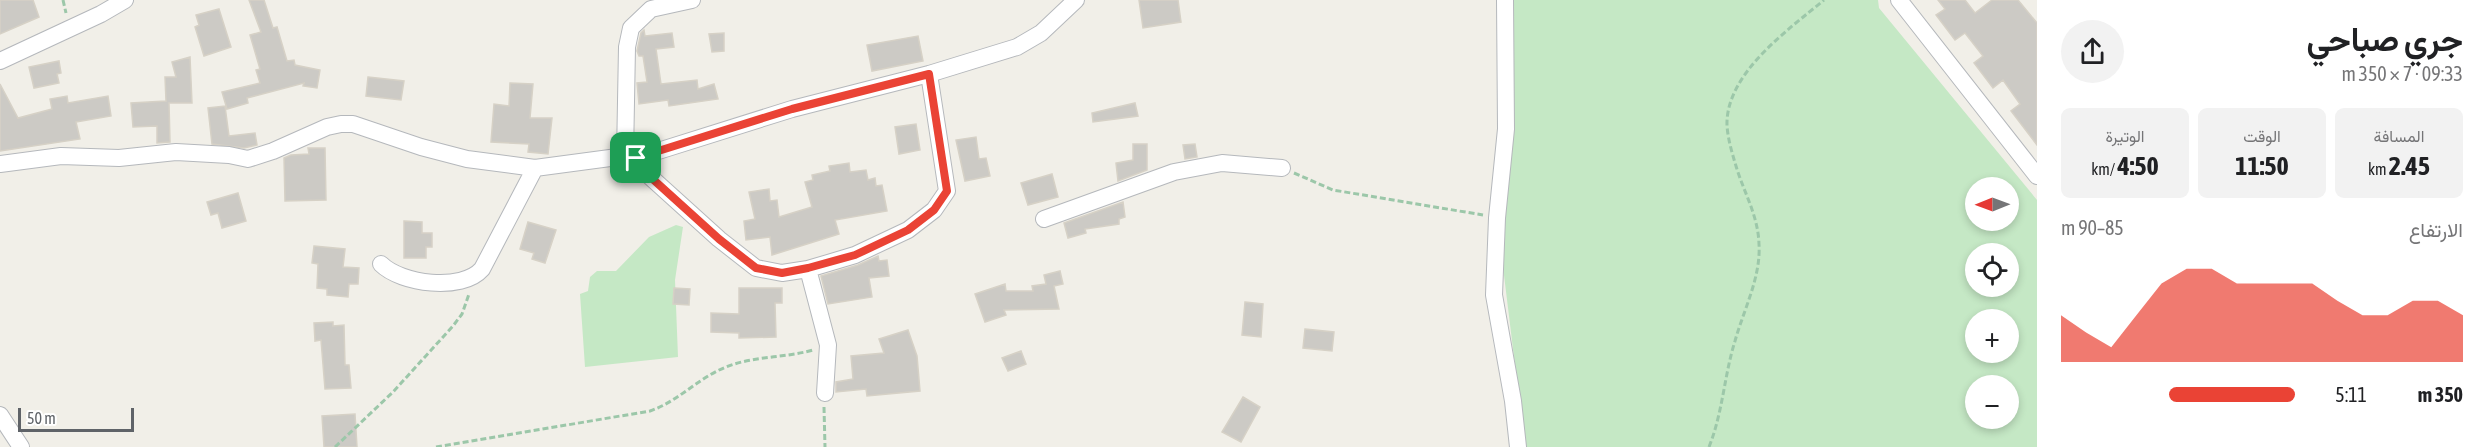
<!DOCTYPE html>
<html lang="ar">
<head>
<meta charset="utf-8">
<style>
	:root { --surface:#fff; --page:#f2f2f2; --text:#202124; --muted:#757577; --accent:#ea4335 }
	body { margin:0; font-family:"Asap Condensed",Vazirmatn,sans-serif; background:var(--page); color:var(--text); direction:rtl; height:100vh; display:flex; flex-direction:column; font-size:22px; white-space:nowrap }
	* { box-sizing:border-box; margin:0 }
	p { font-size:20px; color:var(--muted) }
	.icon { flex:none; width:33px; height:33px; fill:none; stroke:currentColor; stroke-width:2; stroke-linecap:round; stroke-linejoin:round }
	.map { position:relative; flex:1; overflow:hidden; direction:ltr }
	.sheet { display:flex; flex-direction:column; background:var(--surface); width:450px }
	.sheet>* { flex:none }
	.needle { width:39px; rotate:269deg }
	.fabs { position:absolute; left:1965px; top:177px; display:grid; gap:12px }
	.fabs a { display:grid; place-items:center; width:54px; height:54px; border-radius:50%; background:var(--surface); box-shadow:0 3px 9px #0003; font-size:30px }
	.scale { position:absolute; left:18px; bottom:15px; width:116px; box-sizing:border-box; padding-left:6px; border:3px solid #5f6368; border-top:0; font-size:16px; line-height:21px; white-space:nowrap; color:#5f6368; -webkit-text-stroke:4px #fff; paint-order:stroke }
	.pin { position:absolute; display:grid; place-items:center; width:51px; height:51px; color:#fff; margin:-26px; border-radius:12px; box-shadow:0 3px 9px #0006 }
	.round { display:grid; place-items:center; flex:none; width:63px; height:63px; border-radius:32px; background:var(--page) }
	.overview { display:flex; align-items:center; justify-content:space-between; height:102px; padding:0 24px }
	h1 { font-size:33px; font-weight:700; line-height:45px }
	.figures { display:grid; grid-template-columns:repeat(3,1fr); gap:9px; height:102px; padding:6px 24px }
	.figures div { display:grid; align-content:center; border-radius:9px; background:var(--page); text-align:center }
	.figures b { font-size:26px; font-weight:700 }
	.figures small { font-size:16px; font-weight:400 }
	.figures p { font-size:16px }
	.chart { height:168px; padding:12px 24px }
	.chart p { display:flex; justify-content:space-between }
	.chart svg { width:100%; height:108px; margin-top:6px; fill:var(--accent); opacity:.7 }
	ul { padding:0 24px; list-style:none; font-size:20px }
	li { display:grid; grid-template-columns:96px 72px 1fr; align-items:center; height:45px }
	li i { height:15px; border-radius:8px; background:var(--accent) }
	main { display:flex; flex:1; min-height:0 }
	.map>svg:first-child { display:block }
</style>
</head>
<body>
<main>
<section class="sheet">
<div class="overview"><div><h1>جري صباحي</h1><p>09:33 · 7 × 350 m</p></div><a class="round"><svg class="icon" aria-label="share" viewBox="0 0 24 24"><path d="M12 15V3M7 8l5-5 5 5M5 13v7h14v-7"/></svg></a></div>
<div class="figures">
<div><p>المسافة</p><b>2.45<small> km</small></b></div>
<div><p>الوقت</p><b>11:50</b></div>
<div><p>الوتيرة</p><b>4:50<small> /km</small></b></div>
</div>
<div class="chart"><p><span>الارتفاع</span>85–90 m</p>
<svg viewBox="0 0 160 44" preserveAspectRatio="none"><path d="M0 44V25L10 32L20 38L30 25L40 12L50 6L60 6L70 12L80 12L90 12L100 12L110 19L120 25L130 25L140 19L150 19L160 25V44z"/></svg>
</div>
<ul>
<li><b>350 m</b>5:11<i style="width:54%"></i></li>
</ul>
</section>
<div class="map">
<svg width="2037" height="447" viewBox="0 0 2037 447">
	<rect width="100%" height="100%" fill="#f1efe8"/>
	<!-- green -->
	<path fill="#c5e8c5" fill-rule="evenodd" d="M1514,0H1878L1879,8L2037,200V447H1525L1503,267ZM1976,188H2008V220H1976ZM1976,254H2008V286H1976ZM1976,320H2008V352H1976ZM1976,386H2008V418H1976Z
		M676,225L683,227L675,280L678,357L585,367L580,294L588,291L590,277L597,271H616L649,237Z"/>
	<!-- building -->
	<path fill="#cccac5" stroke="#d6d1c6" stroke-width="1.5" d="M0,0H33L39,17L0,34Z
		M249,0H264L273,28L277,27L287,61L294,60L295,65L320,70L317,88L303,86L304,83L247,98L248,103L227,109L222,92L260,83L256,70L260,69L250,35L261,32Z
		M1139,0H1178L1181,22L1143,28Z
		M1938,0H1965L1975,13L1992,0H2018L2037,23V145L2011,111L2020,104L2003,80L1993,88L1974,63L1983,56L1965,33L1955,40L1936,15L1945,9Z
		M219,9L231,47L204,56L195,27L199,25L196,15Z
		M644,30L645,36L672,33L674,47L656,49L661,84L697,80L698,89L714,84L718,99L669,106L668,100L639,104L637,83L647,82L643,56H639L637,51L641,33Z
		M724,33V51L712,52L709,34Z
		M918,36L923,61L872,71L867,45Z
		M190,57L192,103H169L170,142L157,143V126L133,127L131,103L166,101L165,77H176L172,62Z
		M59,61L61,73L57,74L59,83L34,88L29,67Z
		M368,77L404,81L401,100L366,96Z
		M510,83L533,84L530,118H552L548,154L528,152L529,144L491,142L494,104L509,106Z
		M0,84L18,118L52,109L50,99L67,96L68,103L108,96L111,116L76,122L80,139L0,151Z
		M1135,103L1138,116L1093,122L1092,113Z
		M225,106L229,136L255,133L257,145L244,148L212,144L208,108Z
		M916,124L920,150L899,154L895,127Z
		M976,137L979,159L986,158L990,176L965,181L956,140Z
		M1133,144H1147V170L1118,181L1116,163L1133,160Z
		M1195,144L1197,157L1185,159L1183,145Z
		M308,148H325L326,200L285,201L284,158L291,155L309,154Z
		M849,163L850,172L866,170L868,180L875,178L876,186L882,185L887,211L835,220L839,234L772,255L770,237L746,240L744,221L755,219L749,192L769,189L770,201L777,200L779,217L812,207L805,182L813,180L812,175L830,171L829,166Z
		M1052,174L1058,197L1028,205L1021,183Z
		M238,193L246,221L222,228L218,213L211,215L207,202Z
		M1123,202L1125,217L1119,219V224L1085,229L1086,233L1068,238L1064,223Z
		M404,221L422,222V233H432V247H426V258H404Z
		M528,222L556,230L545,263L532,259L534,253L520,249Z
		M314,246L345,249L343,267L359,268L358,284H349L348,297L327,295V289L317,288L318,264L312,263Z
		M878,256L879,261L887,260L889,276L869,278L872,297L828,304L821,276L858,265Z
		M1060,271L1063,284L1054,286L1059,309L1004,310L1006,315L985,322L975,294L1005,284L1006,291H1033L1032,286L1046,284L1044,275Z
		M674,288L690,289L689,305L673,304Z
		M739,288H782V303H775L776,337L739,338V333L711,332V313L739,314Z
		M1245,302L1263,304L1261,337L1242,335Z
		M333,322V326L344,325L345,365H349L351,388L325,389L321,340L315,341L314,323Z
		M1305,329L1334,332L1332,351L1303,348Z
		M908,330L917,356L920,391L867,396L866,389L836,392V382L853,379L851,356L884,353L879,339Z
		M1021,351L1026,364L1008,371L1002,358Z
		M1243,397L1260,407L1241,442L1222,432Z
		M355,414L357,447H324L322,416Z"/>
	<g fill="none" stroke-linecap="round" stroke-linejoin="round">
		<!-- minor casing -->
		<g stroke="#b5b8bc" stroke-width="18">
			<path id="minor" d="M1505,0L1506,129L1497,218L1494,295L1513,401L1518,447
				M1899,0L2037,176
				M0,61L101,14L125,0
				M625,156L627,47L631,28L651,9L692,0
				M636,158L646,173L719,239L756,268L782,273L808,269L855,255L908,230L934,210L947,191L929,74
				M0,164L61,156L119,158L176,152L229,155L248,159L273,151L327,127L341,124H353L421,147L467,159L535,168L625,156L636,158L792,109L929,74L1017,47L1041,33L1076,0
				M1044,219L1174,172L1222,163L1282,168
				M381,264C401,284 462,292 482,269L535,168
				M808,269L828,345L825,393
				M0,415L21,447"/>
		</g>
		<!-- path -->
		<path stroke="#9cc7a9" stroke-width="3" stroke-dasharray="6 3" stroke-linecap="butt" d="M63,0L66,13
			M1294,173L1333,190L1483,215
			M824,407L825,447
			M335,447L393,392L453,326L462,314L469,294
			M436,447L650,411C679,401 698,378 726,367C753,356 785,358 813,350
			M1709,447C1723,412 1724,376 1735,341C1744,309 1761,277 1759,244C1758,215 1744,193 1736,166C1732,153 1728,139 1727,126C1725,74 1788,30 1824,0"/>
		<!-- minor -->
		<use href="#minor" stroke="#fff" stroke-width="16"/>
	</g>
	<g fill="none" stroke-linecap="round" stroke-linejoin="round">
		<!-- route casing -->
		<g stroke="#fff" stroke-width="12">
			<path id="route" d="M929,74L947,191L934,210L908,230L855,255L808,268L782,273L756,268L719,239L646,173L636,158L792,109Z"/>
		</g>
		<!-- route -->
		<use href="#route" stroke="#ea4335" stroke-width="8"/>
	</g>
</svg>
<div class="fabs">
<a><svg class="needle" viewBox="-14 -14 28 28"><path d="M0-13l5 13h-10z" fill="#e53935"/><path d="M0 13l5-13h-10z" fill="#757577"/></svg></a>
<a><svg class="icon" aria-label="locate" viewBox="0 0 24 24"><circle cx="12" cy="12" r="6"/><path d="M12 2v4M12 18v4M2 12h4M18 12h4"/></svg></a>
<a>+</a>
<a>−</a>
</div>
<div class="scale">50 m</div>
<div class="pin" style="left:636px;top:158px;background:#1e9e55"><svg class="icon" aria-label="arrive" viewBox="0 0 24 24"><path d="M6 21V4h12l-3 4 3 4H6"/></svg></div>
</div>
</main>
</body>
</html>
